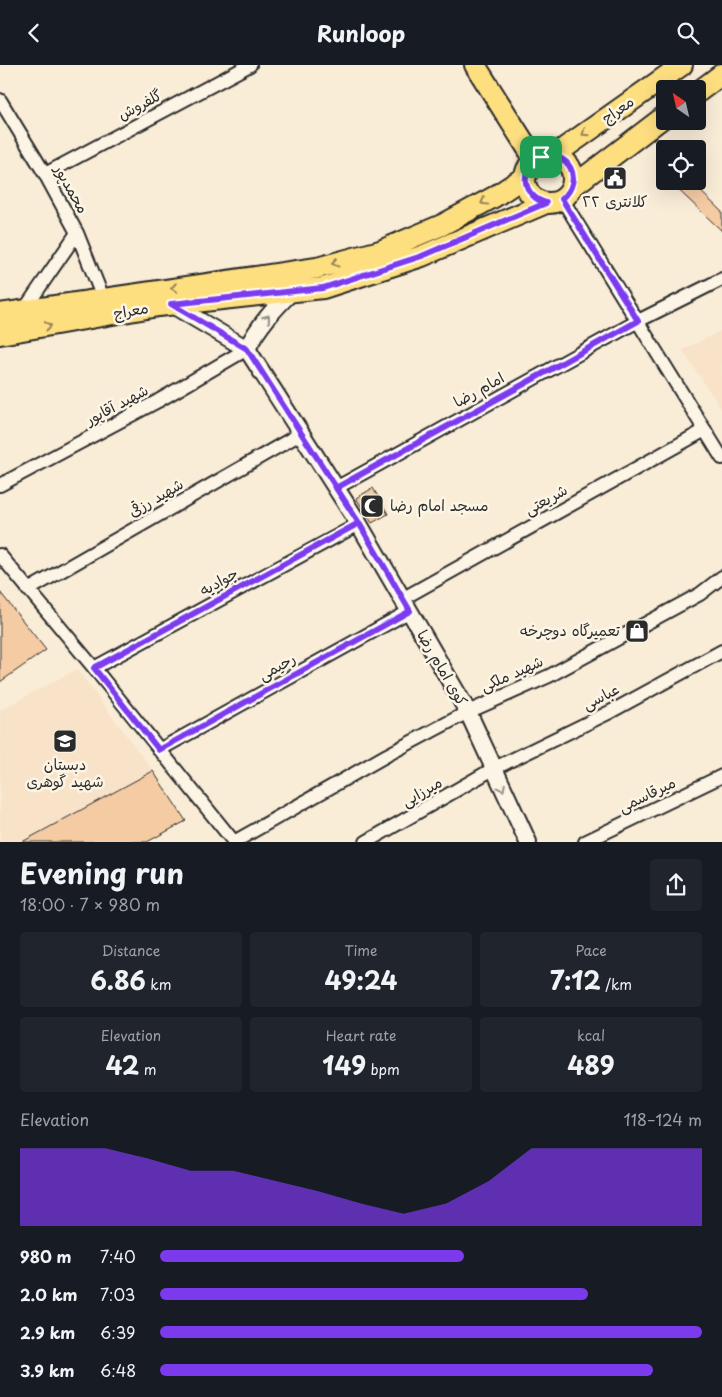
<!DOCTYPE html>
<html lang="en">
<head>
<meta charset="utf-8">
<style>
	:root { --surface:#171b24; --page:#20242c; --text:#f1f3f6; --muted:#9ea1a6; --accent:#7c3aed }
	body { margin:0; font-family:"Playpen Sans","Playpen Sans Arabic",sans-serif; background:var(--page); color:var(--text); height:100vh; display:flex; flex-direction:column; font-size:19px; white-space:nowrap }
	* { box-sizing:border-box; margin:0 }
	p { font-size:16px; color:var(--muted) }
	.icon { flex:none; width:28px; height:28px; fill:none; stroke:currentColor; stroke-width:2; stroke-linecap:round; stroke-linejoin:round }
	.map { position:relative; height:777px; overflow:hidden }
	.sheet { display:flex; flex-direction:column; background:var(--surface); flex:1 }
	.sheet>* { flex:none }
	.needle { width:32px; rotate:326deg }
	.controls { position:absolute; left:656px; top:15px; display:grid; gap:10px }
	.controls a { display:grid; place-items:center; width:50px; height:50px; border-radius:5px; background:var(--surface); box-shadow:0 5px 20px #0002; font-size:25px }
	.pin { position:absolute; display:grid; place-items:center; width:42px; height:42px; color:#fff; margin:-21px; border-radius:10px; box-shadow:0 2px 8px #0006 }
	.round { display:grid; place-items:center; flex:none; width:52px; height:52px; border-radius:5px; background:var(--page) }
	.overview { display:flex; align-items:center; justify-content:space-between; height:85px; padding:0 20px }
	h1 { font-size:28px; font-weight:700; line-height:38px }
	.stats { display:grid; grid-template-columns:repeat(3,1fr); gap:8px; height:85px; padding:5px 20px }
	.stats div { display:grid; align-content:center; border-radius:5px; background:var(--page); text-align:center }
	.stats b { font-size:25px; font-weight:700 }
	.stats small { font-size:14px; font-weight:400 }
	.stats p { font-size:14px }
	.chart { height:140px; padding:10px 20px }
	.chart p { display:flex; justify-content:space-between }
	.chart svg { width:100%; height:90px; margin-top:5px; fill:var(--accent); opacity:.7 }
	ul { padding:0 20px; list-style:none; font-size:16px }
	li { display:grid; grid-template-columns:80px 60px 1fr; align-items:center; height:38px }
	li i { height:12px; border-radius:6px; background:var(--accent) }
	header { display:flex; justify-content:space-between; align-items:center; height:65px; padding:0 20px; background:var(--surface); font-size:22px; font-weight:700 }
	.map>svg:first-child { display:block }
</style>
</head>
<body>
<header><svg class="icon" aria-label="back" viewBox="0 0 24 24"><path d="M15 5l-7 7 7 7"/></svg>Runloop<svg class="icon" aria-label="search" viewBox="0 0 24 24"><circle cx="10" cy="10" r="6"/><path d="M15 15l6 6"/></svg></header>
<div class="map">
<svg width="722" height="777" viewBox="0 0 722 777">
	<rect width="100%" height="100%" fill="#faedd8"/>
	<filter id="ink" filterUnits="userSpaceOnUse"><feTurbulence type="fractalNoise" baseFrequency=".02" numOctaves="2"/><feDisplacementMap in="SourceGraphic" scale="10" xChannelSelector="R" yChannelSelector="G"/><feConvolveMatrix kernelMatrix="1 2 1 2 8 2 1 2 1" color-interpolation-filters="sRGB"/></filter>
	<g filter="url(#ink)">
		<!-- built -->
		<path fill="#f8e3c8" d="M722,265V345L682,285Z
			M77,604L153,706L22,777H0V645Z"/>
		<!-- building -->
		<path fill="#f4cba3" stroke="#2b2b2b" d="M669,116H690L722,147V166Z
			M373,423L388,449L372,458L356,433Z
			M0,527L46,585L0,617Z
			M153,706L186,756L147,777H22Z"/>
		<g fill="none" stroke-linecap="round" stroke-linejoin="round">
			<!-- minor casing -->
			<g stroke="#2b2b2b" stroke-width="16">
				<path id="minor" d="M0,35L45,109L77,168L103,233
					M45,109L250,0
					M562,134L722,393
					M24,245L77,168
					M0,420L158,336L247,284
					M336,423L638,256L722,214
					M0,490L94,603L234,777
					M28,525L300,369
					M402,534L705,365
					M94,603L359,459
					M159,685L410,546
					M234,777L387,690L468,647L549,611L700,529L722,512
					M366,777L493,704L610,647L722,586
					M585,777L722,711"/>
			</g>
			<!-- tertiary casing -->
			<g stroke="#2b2b2b" stroke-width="20">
				<path id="tertiary" d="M171,239L247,284L359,459L468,647L528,777
					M247,284C258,261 274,244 292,226"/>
			</g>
			<!-- primary casing -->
			<g stroke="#2b2b2b" stroke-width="24">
				<path id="primary" d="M475,0L535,95
					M698,27L722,9
					M525 114a24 24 0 1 1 48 0a24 24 0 1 1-48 0Z
					M553,91L682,0
					M572,122L665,51
					M0,249L317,203L380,186L442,160L494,132L526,111
					M0,269L158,241L323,223L422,191L546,138"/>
			</g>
			<!-- minor -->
			<use href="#minor" stroke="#fcf5e5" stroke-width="12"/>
			<!-- tertiary -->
			<use href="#tertiary" stroke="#fcf5e5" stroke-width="16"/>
			<!-- primary -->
			<use href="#primary" stroke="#fedf80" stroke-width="20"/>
		</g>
		<!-- one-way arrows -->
		<defs><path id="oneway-chevron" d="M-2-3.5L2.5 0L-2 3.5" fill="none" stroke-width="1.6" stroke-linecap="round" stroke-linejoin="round" transform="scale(1.25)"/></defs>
		<g stroke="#948556">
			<use href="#oneway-chevron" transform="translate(585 68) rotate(145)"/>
			<use href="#oneway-chevron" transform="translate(484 137) rotate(151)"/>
			<use href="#oneway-chevron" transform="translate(335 198) rotate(165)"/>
			<use href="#oneway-chevron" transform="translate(174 223) rotate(172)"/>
			<use href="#oneway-chevron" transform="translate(48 261) rotate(-10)"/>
		</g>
		<g stroke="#949088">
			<use href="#oneway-chevron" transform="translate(267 253) rotate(-51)"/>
			<use href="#oneway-chevron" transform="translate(502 723) rotate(64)"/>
		</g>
	</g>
	<g fill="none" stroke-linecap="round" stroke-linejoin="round" filter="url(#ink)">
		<!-- route casing -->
		<g stroke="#fff" stroke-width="10">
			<path id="route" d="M541,92C518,104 522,131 546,138L422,191L323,223L171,239L247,284L359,458L410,546L159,685L94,603L359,458L336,423L638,256L562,134C584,115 570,85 541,92"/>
		</g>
		<!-- route -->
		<use href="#route" stroke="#7c3aed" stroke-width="6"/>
	</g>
	<!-- icons -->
	<defs>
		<g id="civic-square" transform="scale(1.25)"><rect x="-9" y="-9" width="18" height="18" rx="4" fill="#2b2b2b" stroke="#fcf5e5"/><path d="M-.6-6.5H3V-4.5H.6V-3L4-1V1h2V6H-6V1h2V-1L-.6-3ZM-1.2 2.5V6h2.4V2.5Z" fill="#fff"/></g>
		<g id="mosque-square" transform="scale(1.25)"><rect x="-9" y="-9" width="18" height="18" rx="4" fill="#2b2b2b" stroke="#fcf5e5"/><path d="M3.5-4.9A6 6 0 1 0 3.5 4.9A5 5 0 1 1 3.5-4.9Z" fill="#fff"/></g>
		<g id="shop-square" transform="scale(1.25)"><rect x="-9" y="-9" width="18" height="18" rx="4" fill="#2b2b2b" stroke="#fcf5e5"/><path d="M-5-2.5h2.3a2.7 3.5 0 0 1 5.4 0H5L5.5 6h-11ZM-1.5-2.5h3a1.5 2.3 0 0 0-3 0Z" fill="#fff"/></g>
		<g id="school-square" transform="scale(1.25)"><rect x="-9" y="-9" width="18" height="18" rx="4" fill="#2b2b2b" stroke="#fcf5e5"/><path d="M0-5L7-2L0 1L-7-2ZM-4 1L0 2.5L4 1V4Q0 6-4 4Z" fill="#fff"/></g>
	</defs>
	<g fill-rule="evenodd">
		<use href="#civic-square" x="615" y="113"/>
		<use href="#mosque-square" x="372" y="441"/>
		<use href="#shop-square" x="637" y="566"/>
		<use href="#school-square" x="65" y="676"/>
	</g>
	<g text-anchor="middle" stroke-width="5" stroke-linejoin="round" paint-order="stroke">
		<!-- street labels -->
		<g font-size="15" fill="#2b2b2b" stroke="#fcf5e5">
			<text transform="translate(140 40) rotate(-28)" y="5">گلفروش</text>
			<text transform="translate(618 45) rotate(-35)" y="5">معراج</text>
			<text transform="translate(71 124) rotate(61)" y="5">محمدپور</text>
			<text transform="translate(131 246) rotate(-10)" y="5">معراج</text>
			<text transform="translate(479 325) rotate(-29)" y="5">امام رضا</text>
			<text transform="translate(117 340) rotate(-28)" y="5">شهید آقاپور</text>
			<text transform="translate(156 433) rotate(-30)" y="5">شهید رزقی</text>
			<text transform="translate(546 435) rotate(-29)" y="5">شریعتی</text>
			<text transform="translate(219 517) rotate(-29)" y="5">جوادیه</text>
			<text transform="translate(277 602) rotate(-29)" y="5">رحیمی</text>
			<text transform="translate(442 603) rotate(60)" y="5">کوی امام رضا</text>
			<text transform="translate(512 609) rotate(-24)" y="5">شهید ملکی</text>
			<text transform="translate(601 632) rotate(-27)" y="5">عباسی</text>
			<text transform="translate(422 727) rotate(-30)" y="5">میرزایی</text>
			<text transform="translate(647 730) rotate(-26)" y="5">میرقاسمی</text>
		</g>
		<!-- poi labels -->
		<g font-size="15" fill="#2b2b2b" stroke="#fcf5e5">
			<text x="615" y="142">کلانتری ٢٢</text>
			<text x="390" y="446" text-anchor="start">مسجد امام رضا</text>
			<text x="620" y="571" text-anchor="end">تعمیرگاه دوچرخه</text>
			<text x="65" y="705">دبستان<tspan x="65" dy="17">شهید گوهری</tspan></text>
		</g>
	</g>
</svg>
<div class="controls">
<a><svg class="needle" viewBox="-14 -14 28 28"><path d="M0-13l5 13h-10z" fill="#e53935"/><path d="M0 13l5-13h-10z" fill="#9ea1a6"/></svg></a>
<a><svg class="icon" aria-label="locate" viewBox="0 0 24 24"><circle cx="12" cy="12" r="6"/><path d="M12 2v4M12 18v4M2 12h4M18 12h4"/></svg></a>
</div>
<div class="pin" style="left:541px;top:92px;background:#1e9e55"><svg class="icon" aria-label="arrive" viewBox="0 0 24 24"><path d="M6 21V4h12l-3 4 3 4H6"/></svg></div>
</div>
<section class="sheet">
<div class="overview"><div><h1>Evening run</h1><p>18:00 · 7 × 980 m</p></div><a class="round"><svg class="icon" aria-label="share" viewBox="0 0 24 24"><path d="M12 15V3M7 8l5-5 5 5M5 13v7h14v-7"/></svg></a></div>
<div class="stats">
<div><p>Distance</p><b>6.86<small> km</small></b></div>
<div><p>Time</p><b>49:24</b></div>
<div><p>Pace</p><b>7:12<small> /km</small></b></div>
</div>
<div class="stats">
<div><p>Elevation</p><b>42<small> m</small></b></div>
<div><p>Heart rate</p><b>149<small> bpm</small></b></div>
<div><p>kcal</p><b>489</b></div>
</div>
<div class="chart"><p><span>Elevation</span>118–124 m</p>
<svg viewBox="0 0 160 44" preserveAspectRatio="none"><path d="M0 44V6L10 6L20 6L30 11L40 17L50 17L60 22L70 27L80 33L90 38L100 33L110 22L120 6L130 6L140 6L150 6L160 6V44z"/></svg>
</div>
<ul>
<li><b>980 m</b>7:40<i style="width:56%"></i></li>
<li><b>2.0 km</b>7:03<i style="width:79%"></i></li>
<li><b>2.9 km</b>6:39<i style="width:100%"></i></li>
<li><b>3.9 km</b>6:48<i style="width:91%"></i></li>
</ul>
</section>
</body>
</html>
